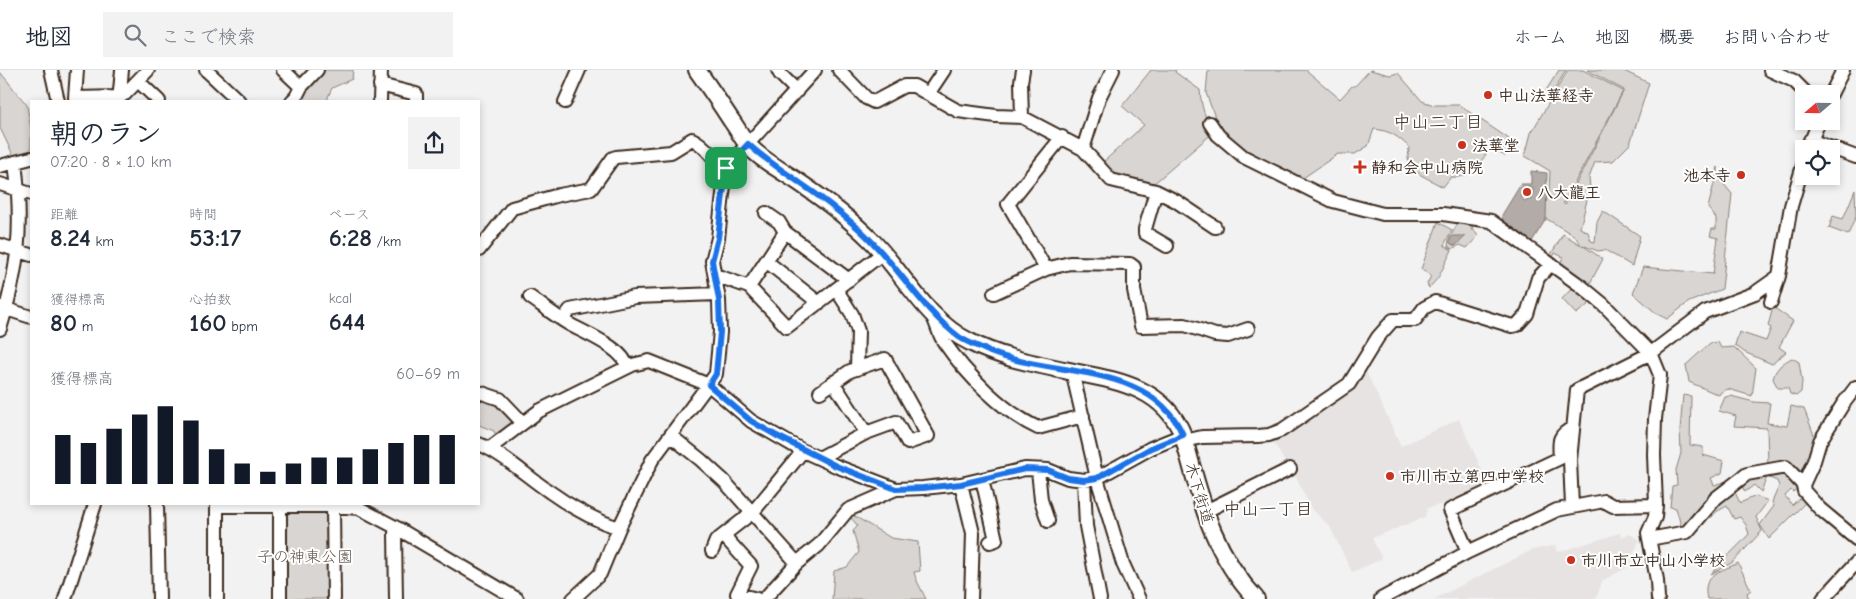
<!DOCTYPE html>
<html lang="ja">
<head>
<meta charset="utf-8">
<style>
	:root { --surface:#fff; --page:#f2f2f3; --text:#1f2937; --muted:#747a83; --line:#e0e1e3; --accent:#111827 }
	body { margin:0; font-family:"Comic Neue","Klee One",sans-serif; background:var(--page); color:var(--text); height:100vh; display:flex; flex-direction:column; font-size:19px; white-space:nowrap }
	* { box-sizing:border-box; margin:0 }
	p { font-size:16px; color:var(--muted) }
	.icon { flex:none; width:28px; height:28px; fill:none; stroke:currentColor; stroke-width:2; stroke-linecap:round; stroke-linejoin:round }
	.map { position:relative; flex:1; overflow:hidden }
	.panel { position:absolute; left:30px; top:30px; width:450px; height:405px; display:flex; flex-direction:column; background:var(--surface); border-radius:0px; box-shadow:0 2px 8px #0003 }
	.panel>* { flex:none }
	.needle { width:32px; rotate:250deg }
	.tools { position:absolute; left:1795px; top:15px; display:grid; gap:10px }
	.tools a { display:grid; place-items:center; width:45px; height:45px; border-radius:0px; background:var(--surface); box-shadow:0 2px 8px #0003; font-size:25px }
	.pin { position:absolute; display:grid; place-items:center; width:42px; height:42px; color:#fff; margin:-21px; border-radius:10px; box-shadow:0 2px 8px #0006 }
	.round { display:grid; place-items:center; flex:none; width:52px; height:52px; border-radius:0px; background:var(--page) }
	.head { display:flex; align-items:center; justify-content:space-between; height:85px; padding:0 20px }
	h1 { font-size:28px; font-weight:800; line-height:38px }
	.figures { display:grid; grid-template-columns:repeat(3,1fr); gap:8px; height:85px; padding:5px 20px }
	.figures div { display:grid; align-content:center }
	.figures b { font-size:25px; font-weight:800 }
	.figures small { font-size:14px; font-weight:400 }
	.figures p { font-size:14px }
	.chart { height:140px; padding:10px 20px }
	.chart p { display:flex; justify-content:space-between }
	.chart svg { width:100%; height:90px; margin-top:5px; stroke:var(--accent); stroke-width:6 }
	header { display:flex; align-items:center; gap:30px; box-sizing:border-box; height:70px; padding:0 25px; background:var(--surface); border-bottom:1px solid var(--line) }
	header strong { font-size:24px }
	nav { display:flex; gap:28px; margin-inline-start:auto; font-size:18px }
	.search { width:350px; height:45px; background:var(--page); display:flex; align-items:center; gap:12px; box-sizing:border-box; padding:0 18px; border-radius:0px; color:var(--muted); font-size:19px }
	.map>svg:first-child { display:block }
</style>
</head>
<body>
<header>
<strong>地図</strong>
<div class="search"><svg class="icon" aria-label="search" viewBox="0 0 24 24"><circle cx="10" cy="10" r="6"/><path d="M15 15l6 6"/></svg>ここで検索</div>
<nav><a>ホーム</a><a>地図</a><a>概要</a><a>お問い合わせ</a></nav>
</header>
<div class="map">
<svg width="1856" height="529" viewBox="0 0 1856 529">
	<rect width="100%" height="100%" fill="#f3f2f2"/>
	<filter id="ink" filterUnits="userSpaceOnUse"><feTurbulence type="fractalNoise" baseFrequency=".02" numOctaves="2"/><feDisplacementMap in="SourceGraphic" scale="10" xChannelSelector="R" yChannelSelector="G"/><feConvolveMatrix kernelMatrix="1 2 1 2 8 2 1 2 1" color-interpolation-filters="sRGB"/></filter>
	<g filter="url(#ink)">
		<!-- built -->
		<path fill="#e6e3e2" d="M1363,295L1401,376L1459,349L1488,414L1451,432L1427,438L1425,447L1372,468L1382,489L1352,502L1330,457L1311,438L1291,397L1287,396L1271,368L1279,365Z
			M1620,463L1621,467L1630,464L1640,470L1626,498L1602,511L1596,529H1434L1532,480L1556,475L1558,482Z"/>
		<!-- green -->
		<path fill="#d8d5d2" stroke="#8a8078" d="M323,0H353L352,9L332,18L328,27V31H302V24Z
			M1151,0H1176L1175,2L1200,20C1201,36 1205,49 1214,62L1151,116L1113,108L1101,94L1144,55L1122,36Z
			M1208,0H1306L1340,29L1352,16H1355L1370,0L1390,5L1398,3L1422,31L1434,35H1459L1515,73L1505,86L1490,78C1480,93 1472,109 1451,107L1443,117L1419,104L1408,90L1409,77C1397,66 1391,61 1374,59L1368,76L1355,84H1338L1300,110L1255,89L1227,64L1216,50L1206,23Z
			M1559,0H1566L1549,29L1543,25Z
			M1568,0H1583L1623,21L1564,133H1563L1565,135L1624,20L1587,0H1622L1649,13L1630,74L1613,91L1595,92L1589,108L1590,118L1580,158L1588,162L1591,171L1595,172L1597,152L1603,141L1640,166L1632,196L1605,180L1598,181L1582,175L1603,189L1588,217L1559,196L1563,187L1555,183L1553,187L1550,186L1563,164L1581,175L1575,166L1535,142L1540,118L1549,123L1550,101L1525,86L1531,63Z
			M0,2L27,35L31,59V82L14,87L0,58Z
			M1718,97V107L1732,124L1722,219L1689,232L1667,249L1657,244L1633,223L1643,197L1713,204L1718,168L1710,166L1712,159H1716V148L1708,138Z
			M1855,120L1856,146L1848,165L1829,158L1833,146L1843,149Z
			M1460,149L1476,151L1471,160H1474L1478,166L1467,178L1460,175L1452,179L1448,176L1449,169Z
			M1438,152L1452,160L1444,175L1452,180L1438,208L1429,218L1427,214L1431,206L1421,199Z
			M1574,216L1588,230L1589,234L1576,244L1562,229Z
			M1773,237L1793,251L1779,277L1786,282L1772,294L1744,282L1735,275L1739,262L1766,271L1771,258L1768,256Z
			M1718,272L1721,278L1734,277L1756,298L1752,326L1728,319L1721,322L1719,325L1689,312L1686,295L1710,273Z
			M1792,288L1799,292L1802,311L1801,322L1796,326L1790,324L1788,318H1778L1773,309C1775,299 1783,292 1792,288Z
			M479,324L499,331L520,352L496,366L494,361L479,355Z
			M1683,325L1691,326L1690,375L1703,377V385L1724,391L1722,403L1711,408L1714,415L1727,411L1728,414L1682,459L1676,438L1670,437L1672,416L1677,415L1676,400L1681,383L1680,360Z
			M1731,326L1754,332L1770,333L1767,353L1787,356L1791,336L1804,339L1816,370L1801,410L1768,397L1767,358L1734,356L1736,346L1719,341L1725,327Z
			M1785,401L1798,418L1793,422L1791,420L1785,426L1792,435L1803,425L1808,430L1769,469L1760,455L1774,436L1772,432L1779,416L1777,411L1767,407L1761,422L1754,415L1745,422L1741,414L1748,407Z
			M1733,418L1740,433L1756,426L1768,431L1756,447L1762,461L1733,492L1711,504C1723,489 1737,478 1749,464L1746,455L1740,447L1734,449L1727,436L1716,442L1711,448L1708,443Z
			M323,439L326,443L328,529H284L283,442Z
			M851,444L891,468L918,472L920,501L914,502L916,509L926,529H832L834,501L847,497L859,482L853,461L858,456L850,447Z
			M1738,493L1751,520L1747,523L1749,529H1707C1701,504 1720,502 1738,493Z"/>
		<!-- water -->
		<path fill="#b2aba7" stroke="#827770" fill-rule="evenodd" d="M1531,101L1547,103L1546,149L1531,173L1503,153L1502,145L1521,114H1531ZM1523,117L1533,118L1532,129L1525,131L1521,127Z
			M1453,166H1466L1455,176L1450,173V169Z"/>
		<g fill="none" stroke-linecap="round" stroke-linejoin="round">
			<!-- minor casing -->
			<g stroke="#3b2a1e" stroke-width="16">
				<path id="minor" d="M51,0L58,31
					M77,0L75,28L119,27L125,24L148,0
					M206,0L239,31
					M283,0L301,17
					M778,0L780,4L797,21
					M839,0L866,28L874,32L904,16H914L958,41L996,46L1022,47L1083,79L1111,110L1156,121L1176,131L1215,157
					M1770,0L1794,11L1807,24
					M138,11L159,31
					M380,15L416,24V31
					M928,24L944,0
					M1831,24L1843,0
					M119,31L122,0
					M292,31L296,27L301,17L317,0
					M380,31L381,0
					M565,32L579,0
					M1022,47L1021,12L1023,0
					M1210,53L1218,65L1244,87L1333,131L1383,144H1443L1491,151L1581,216L1604,235L1651,283L1660,305L1655,349L1654,385L1656,435L1655,447L1648,463L1657,510L1658,529
					M1810,70L1856,87
					M1083,79L1099,28L1113,0
					M1808,79L1819,51
					M0,96L31,88
					M0,114L31,124
					M1156,121L1145,159V163L1167,176
					M766,143L779,152L785,162L849,210
					M0,175L31,185
					M479,180L512,138L559,125L591,119L613,88L616,87L671,82L692,69C706,75 713,90 726,98
					M766,191L819,233
					M1046,199L1008,134L1062,67
					M715,205L749,217L787,257L883,183
					M749,217L785,162
					M836,219L852,244L858,261L857,299
					M994,223L1046,199L1070,193L1130,194L1134,197V220L1141,256L1185,255L1215,265L1228,266L1248,259
					M530,227C543,236 555,246 569,254C584,263 624,278 627,297
					M1771,232L1779,206L1791,136L1804,92
					M0,237L31,247
					M933,247C937,255 939,265 944,272C966,304 1003,342 1038,358L1083,346
					M563,250L570,240L635,227L718,224
					M0,259C19,197 23,157 15,92
					M1072,301L1097,408L1123,494L1139,529
					M833,312L866,363
					M1856,317L1843,334L1820,371L1814,391L1803,415L1804,421L1820,439L1856,469
					M479,322L500,329L523,353
					M671,366L701,390L724,411L797,493
					M1184,371L1202,367L1258,366L1269,365L1282,360L1349,314L1378,267L1393,250H1415L1424,238L1435,232L1512,256L1517,255L1527,244L1538,208L1551,194
					M479,374C505,385 526,406 550,422C571,437 594,450 619,458
					M490,378L539,341L632,295L649,291L709,315L751,351L803,381L836,396L896,419L923,418L961,414L1025,399L1048,400L1068,408L1084,410L1097,408L1151,378L1183,365
					M819,388L866,363L896,352L908,373L928,366L885,289L850,301L820,322
					M1038,400L1041,430L1048,451
					M982,409L996,470L990,472
					M1084,410L1086,456L1100,529
					M961,414L973,463L971,529
					M157,434L159,529
					M217,434V529
					M280,434V529
					M217,436H333L359,438L397,458L517,529
					M333,436L334,529
					M1572,436L1570,390L1577,320L1651,283L1705,242L1755,223L1779,206
					M1204,442L1290,399
					M724,466L751,496L737,524L757,529
					M1649,469L1687,462L1716,428L1747,404L1786,397L1803,415
					M712,481L716,471L753,442L803,381
					M1468,482L1450,440L1560,388C1559,372 1557,365 1573,358
					M65,529L95,434
					M396,529L395,463L397,458
					M573,529L600,504L619,458L652,390L716,304L720,262L719,230L712,191L718,168L726,98L815,0
					M764,529L797,493L819,475L848,440L896,419
					M1381,529L1468,482L1557,440L1604,431L1613,436L1656,435
					M1823,529L1856,493"/>
			</g>
			<!-- major casing -->
			<g stroke="#3b2a1e" stroke-width="20">
				<path id="major" d="M697,0C709,17 720,33 731,50C737,58 742,68 748,75C762,91 783,101 800,113C825,130 849,148 871,170C904,203 926,251 970,272C999,287 1031,293 1064,300C1111,310 1162,314 1183,365C1200,426 1211,481 1256,529"/>
			</g>
			<!-- minor -->
			<use href="#minor" stroke="#fff" stroke-width="12"/>
			<!-- major -->
			<use href="#major" stroke="#fff" stroke-width="16"/>
		</g>
	</g>
	<g fill="none" stroke-linecap="round" stroke-linejoin="round" filter="url(#ink)">
		<!-- route casing -->
		<g stroke="#fff" stroke-width="10">
			<path id="route" d="M748,74C764,89 782,100 800,113C821,127 840,142 859,159C896,192 919,237 959,267C968,273 980,277 990,282C1052,307 1152,292 1183,365L1151,378L1097,408L1084,410L1068,408L1048,400L1025,399L961,414L923,418L896,419L836,396L777,366L751,351L709,315L716,304L720,262L719,230L712,191L718,168L726,98Z"/>
		</g>
		<!-- route -->
		<use href="#route" stroke="#1a73e8" stroke-width="6"/>
	</g>
	<!-- markers -->
	<g fill="#c8321e" stroke="#fff" stroke-width="2">
		<circle cx="1488" cy="25" r="5"/>
		<circle cx="1462" cy="75" r="5"/>
		<path d="M1357.5 89.5h5v5h5v5h-5v5h-5v-5h-5v-5h5z"/>
		<circle cx="1741" cy="105" r="5"/>
		<circle cx="1527" cy="122" r="5"/>
		<circle cx="1390" cy="406" r="5"/>
		<circle cx="1571" cy="490" r="5"/>
	</g>
	<g text-anchor="middle" stroke-width="4" stroke-linejoin="round" paint-order="stroke">
		<!-- poi labels -->
		<g font-size="16" font-weight="bold" fill="#3b2a1e" stroke="#fff" text-anchor="start">
			<text x="1498" y="31">中山法華経寺</text>
			<text x="1472" y="81">法華堂</text>
			<text x="1371" y="103">静和会中山病院</text>
			<text x="1731" y="111" text-anchor="end">池本寺</text>
			<text x="1537" y="128">八大龍王</text>
			<text x="1400" y="412">市川市立第四中学校</text>
			<text x="1581" y="496">市川市立中山小学校</text>
		</g>
		<!-- street labels -->
		<g font-size="16" fill="#3b2a1e" stroke="#fff">
			<text transform="translate(1200 423) rotate(73)" y="6">木下街道</text>
		</g>
		<!-- park labels -->
		<g font-size="16" fill="#62554b" stroke="#fff">
			<text x="305" y="492">子の神東公園</text>
		</g>
		<!-- neighbourhood labels -->
		<g font-size="18" fill="#3b2a1e" stroke="#fff">
			<text x="1438" y="58">中山二丁目</text>
			<text x="1268" y="445">中山一丁目</text>
		</g>
	</g>
</svg>
<div class="tools">
<a><svg class="needle" viewBox="-14 -14 28 28"><path d="M0-13l5 13h-10z" fill="#e53935"/><path d="M0 13l5-13h-10z" fill="#747a83"/></svg></a>
<a><svg class="icon" aria-label="locate" viewBox="0 0 24 24"><circle cx="12" cy="12" r="6"/><path d="M12 2v4M12 18v4M2 12h4M18 12h4"/></svg></a>
</div>
<div class="pin" style="left:726px;top:98px;background:#1e9e55"><svg class="icon" aria-label="arrive" viewBox="0 0 24 24"><path d="M6 21V4h12l-3 4 3 4H6"/></svg></div>
<section class="panel">
<div class="head"><div><h1>朝のラン</h1><p>07:20 · 8 × 1.0 km</p></div><a class="round"><svg class="icon" aria-label="share" viewBox="0 0 24 24"><path d="M12 15V3M7 8l5-5 5 5M5 13v7h14v-7"/></svg></a></div>
<div class="figures">
<div><p>距離</p><b>8.24<small> km</small></b></div>
<div><p>時間</p><b>53:17</b></div>
<div><p>ペース</p><b>6:28<small> /km</small></b></div>
</div>
<div class="figures">
<div><p>獲得標高</p><b>80<small> m</small></b></div>
<div><p>心拍数</p><b>160<small> bpm</small></b></div>
<div><p>kcal</p><b>644</b></div>
</div>
<div class="chart"><p><span>獲得標高</span>60–69 m</p>
<svg viewBox="0 0 160 44" preserveAspectRatio="none"><path d="M5 44V20M15 44V24M25 44V17M35 44V10M45 44V6M55 44V13M65 44V27M75 44V34M85 44V38M95 44V34M105 44V31M115 44V31M125 44V27M135 44V24M145 44V20M155 44V20"/></svg>
</div>
</section>
</div>
</body>
</html>
